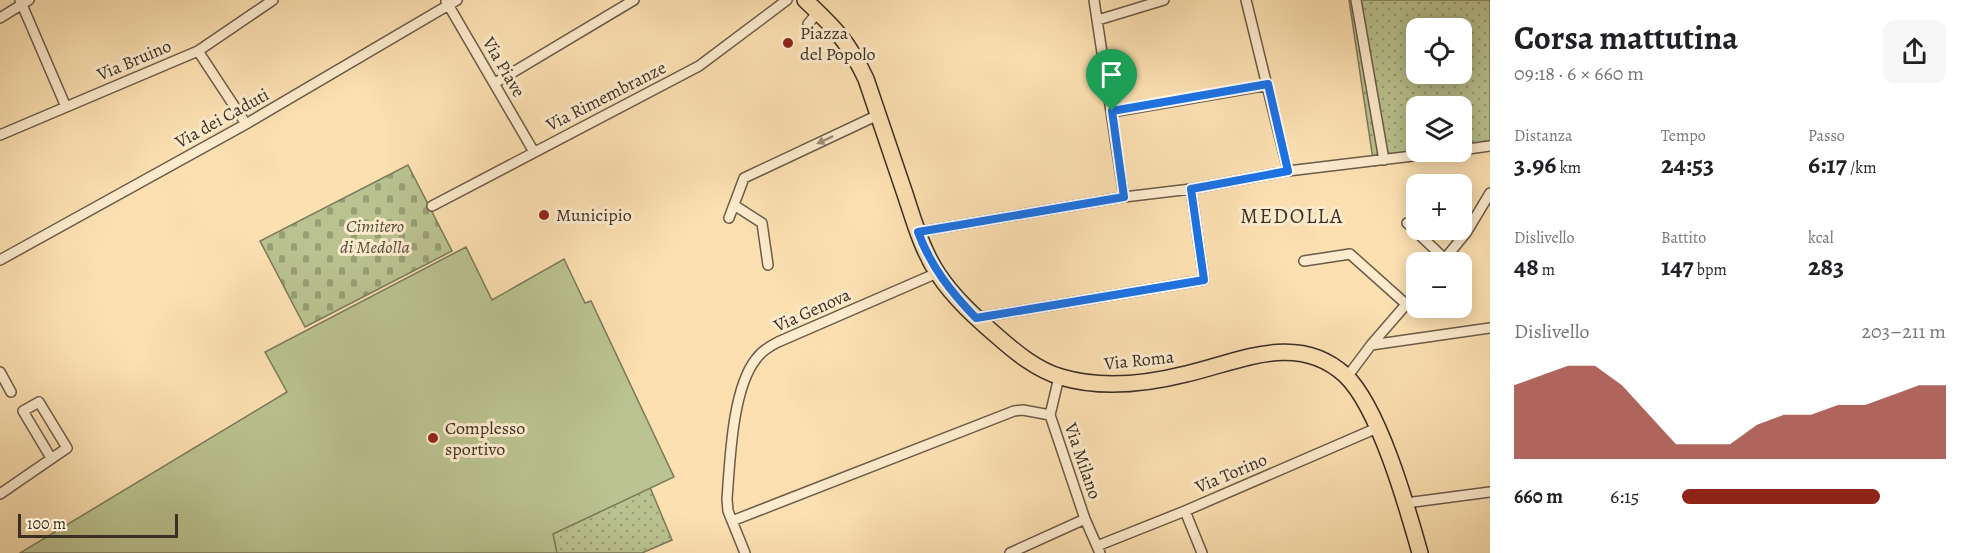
<!DOCTYPE html>
<html lang="it">
<head>
<meta charset="utf-8">
<style>
	:root { --surface:#fff; --page:#f6f6f6; --text:#202124; --muted:#757577; --accent:#8f2418 }
	body { margin:0; font-family:Alegreya,serif; background:var(--page); color:var(--text); height:100vh; display:flex; flex-direction:column; font-size:22px; white-space:nowrap }
	* { box-sizing:border-box; margin:0 }
	p { font-size:20px; color:var(--muted) }
	.icon { flex:none; width:33px; height:33px; fill:none; stroke:currentColor; stroke-width:2; stroke-linecap:round; stroke-linejoin:round }
	.map { position:relative; flex:1; overflow:hidden }
	.drawer { display:flex; flex-direction:column; background:var(--surface); width:480px }
	.drawer>* { flex:none }
	.buttons { position:absolute; left:1406px; top:18px; display:grid; gap:12px }
	.buttons a { display:grid; place-items:center; width:66px; height:66px; border-radius:12px; background:var(--surface); box-shadow:0 3px 15px #0003; font-size:30px }
	.scale { position:absolute; left:18px; bottom:15px; width:160px; box-sizing:border-box; padding-left:6px; border:3px solid #3b2f25; border-top:0; font-size:16px; line-height:21px; white-space:nowrap; color:#3b2f25; -webkit-text-stroke:4px #fdebcd; paint-order:stroke }
	.pin { position:absolute; display:grid; place-items:center; width:51px; height:51px; color:#fff; margin:-62px -26px; border-radius:50% 50% 50% 0; rotate:-45deg; box-shadow:0 0 6px #0007 }
	.pin .icon { rotate:45deg }
	.round { display:grid; place-items:center; flex:none; width:63px; height:63px; border-radius:12px; background:var(--page) }
	.head { display:flex; align-items:center; justify-content:space-between; height:102px; padding:0 24px }
	h1 { font-size:33px; font-weight:600; line-height:45px }
	.metrics { display:grid; grid-template-columns:repeat(3,1fr); gap:9px; height:102px; padding:6px 24px }
	.metrics div { display:grid; align-content:center }
	.metrics b { font-size:26px; font-weight:600 }
	.metrics small { font-size:16px; font-weight:400 }
	.metrics p { font-size:16px }
	.chart { height:168px; padding:12px 24px }
	.chart p { display:flex; justify-content:space-between }
	.chart svg { width:100%; height:108px; margin-top:6px; fill:var(--accent); opacity:.7 }
	ul { padding:0 24px; list-style:none; font-size:20px }
	li { display:grid; grid-template-columns:96px 72px 1fr; align-items:center; height:45px }
	li i { height:15px; border-radius:8px; background:var(--accent) }
	main { display:flex; flex:1; min-height:0 }
	.map>svg:first-child { display:block }
</style>
</head>
<body>
<main>
<div class="map">
<svg width="1490" height="553" viewBox="0 0 1490 553">
	<defs>
		<pattern id="green-dots" width="8" height="8" patternUnits="userSpaceOnUse" patternTransform="scale(1.5)"><rect width="8" height="8" fill="#bac390"/><path d="M2 2h.1M6 6h.1" fill="none" stroke="#989f75" stroke-width="1.8" stroke-linecap="round"/></pattern>
		<pattern id="cemetery-stones" width="16" height="16" patternUnits="userSpaceOnUse" patternTransform="scale(1.5)"><rect width="16" height="16" fill="#bac390"/><path d="M2 7V4a2 2 0 0 1 4 0v3zM10 15v-3a2 2 0 0 1 4 0v3z" fill="#989f75"/></pattern>
	</defs>
	<rect width="100%" height="100%" fill="#fce0b2"/>
	<filter id="stains"><feTurbulence type="fractalNoise" baseFrequency=".00333" numOctaves="4"/><feColorMatrix values="0 0 0 0 .2 0 0 0 0 .09 0 0 0 0 .02 0 0 0 .5 -.17"/></filter>
	<radialGradient id="worn" r=".72"><stop offset=".6" stop-color="#630" stop-opacity="0"/><stop offset="1" stop-color="#630" stop-opacity=".3"/></radialGradient>
	<!-- green -->
	<path fill="url(#green-dots)" stroke="#7a795a" stroke-width="1.5" fill-rule="evenodd" d="M1349,0H1490V145L1461,150V106H1416V152H1454L1374,166ZM1416,28H1461V74H1416Z
		M647,480L672,540L642,553H479Z"/>
	<!-- cemetery -->
	<path fill="url(#cemetery-stones)" stroke="#7a795a" stroke-width="1.5" d="M408,165L452,251L305,327L260,241Z"/>
	<!-- pitch -->
	<path fill="#bac390" stroke="#7a795a" stroke-width="1.5" d="M466,247L492,300L564,259L585,303L591,301L674,477L553,534L557,553H20L287,392L265,352Z"/>
	<g fill="none" stroke-linecap="round" stroke-linejoin="round">
		<!-- street casing -->
		<g stroke="#6b5b48" stroke-width="12">
			<path id="street" d="M20,0L66,107
				M1094,0L1124,197
				M1246,0L1288,171
				M1356,0L1384,160
				M446,1L534,152
				M0,18L29,0
				M1098,20L1164,0
				M808,24L818,12
				M198,51L246,124
				M495,83L634,0
				M1112,112L1268,85
				M0,135L198,51L273,0
				M1461,150L1490,146
				M734,205L762,223L768,265
				M432,206L699,66L787,0
				M729,218L744,178L878,115
				M1407,223L1445,259
				M918,232L1124,197L1191,189L1288,171L1446,152
				M0,260L246,124L457,0
				M1304,261L1350,254L1406,304
				M1442,262L1466,233L1490,193
				M976,318L1204,280L1191,189
				M1371,345L1490,328
				M0,372L11,392
				M1059,377L1050,415L1085,519L1100,553
				M1347,377L1371,345L1416,293
				M0,494L67,448L39,402L23,411L51,458
				M1406,503L1490,492
				M1185,511L1202,553
				M732,521L1014,411L1023,410L1050,415
				M1097,546L1185,511L1377,428
				M745,553L728,511L727,499C730,461 732,389 756,359C761,352 770,346 778,342L937,273
				M1010,553L1085,519"/>
		</g>
		<!-- primary casing -->
		<g stroke="#3b2f25" stroke-width="18">
			<path id="primary" d="M805,0C835,28 848,41 866,79C879,117 892,156 905,194C914,221 922,250 938,274C954,298 975,317 997,336C1015,352 1037,370 1061,377C1101,389 1146,384 1186,374C1239,362 1297,331 1345,375C1379,407 1407,507 1420,553"/>
		</g>
		<!-- street -->
		<use href="#street" stroke="#fdebcd" stroke-width="9"/>
		<!-- primary -->
		<use href="#primary" stroke="#fce0b2" stroke-width="15"/>
	</g>
	<!-- one-way arrows -->
	<defs><path id="oneway-solid" d="M-6-.8H1V-3.2L6.5 0L1 3.2V.8H-6Z" transform="scale(1.5)"/></defs>
	<use fill="#9c8d79" href="#oneway-solid" transform="translate(825 140) rotate(155)"/>
	<g fill="none" stroke-linecap="round" stroke-linejoin="round">
		<!-- route casing -->
		<g stroke="#fff" stroke-width="12">
			<path id="route" d="M1268,84L1288,171L1191,189L1204,280L976,318C951,292 931,267 918,232L1124,197L1112,111Z"/>
		</g>
		<!-- route -->
		<use href="#route" stroke="#1a73e8" stroke-width="8"/>
	</g>
	<!-- markers -->
	<g fill="#8f2418" stroke="#fdebcd" stroke-width="2">
		<circle cx="788" cy="43" r="6"/>
		<circle cx="544" cy="215" r="6"/>
		<circle cx="433" cy="438" r="6"/>
	</g>
	<g text-anchor="middle" stroke-width="6" stroke-linejoin="round" paint-order="stroke">
		<!-- poi labels -->
		<g font-size="18" fill="#3b2f25" stroke="#fdebcd" text-anchor="start">
			<text x="800" y="39">Piazza<tspan x="800" dy="21">del Popolo</tspan></text>
			<text x="556" y="221">Municipio</text>
			<text x="445" y="434">Complesso<tspan x="445" dy="21">sportivo</tspan></text>
		</g>
		<!-- street labels -->
		<g font-size="18" fill="#3b2f25" stroke="#fdebcd">
			<text transform="translate(134 60) rotate(-23)" y="6">Via Bruino</text>
			<text transform="translate(504 67) rotate(60)" y="6">Via Piave</text>
			<text transform="translate(606 96) rotate(-27)" y="6">Via Rimembranze</text>
			<text transform="translate(222 118) rotate(-29)" y="6">Via dei Caduti</text>
			<text transform="translate(812 310) rotate(-24)" y="6">Via Genova</text>
			<text transform="translate(1139 360) rotate(-6)" y="6">Via Roma</text>
			<text transform="translate(1083 461) rotate(71)" y="6">Via Milano</text>
			<text transform="translate(1231 473) rotate(-23)" y="6">Via Torino</text>
		</g>
		<!-- park labels -->
		<g font-size="18" font-style="italic" fill="#544d3a" stroke="#fdebcd">
			<text x="375" y="232">Cimitero<tspan x="375" dy="21">di Medolla</tspan></text>
		</g>
		<!-- quarter labels -->
		<g font-size="21" letter-spacing="1.5" fill="#3b2f25" stroke="#fdebcd">
			<text x="1292" y="223">MEDOLLA</text>
		</g>
	</g>
	<rect width="100%" height="100%" filter="url(#stains)"/>
	<rect width="100%" height="100%" fill="url(#worn)"/>
</svg>
<div class="buttons">
<a><svg class="icon" aria-label="locate" viewBox="0 0 24 24"><circle cx="12" cy="12" r="6"/><path d="M12 2v4M12 18v4M2 12h4M18 12h4"/></svg></a>
<a><svg class="icon" aria-label="layers" viewBox="0 0 24 24"><path d="M12 4l9 5-9 5-9-5zM3 14l9 5 9-5"/></svg></a>
<a>+</a>
<a>−</a>
</div>
<div class="scale">100 m</div>
<div class="pin" style="left:1112px;top:111px;background:#1e9e55"><svg class="icon" aria-label="arrive" viewBox="0 0 24 24"><path d="M6 21V4h12l-3 4 3 4H6"/></svg></div>
</div>
<section class="drawer">
<div class="head"><div><h1>Corsa mattutina</h1><p>09:18 · 6 × 660 m</p></div><a class="round"><svg class="icon" aria-label="share" viewBox="0 0 24 24"><path d="M12 15V3M7 8l5-5 5 5M5 13v7h14v-7"/></svg></a></div>
<div class="metrics">
<div><p>Distanza</p><b>3.96<small> km</small></b></div>
<div><p>Tempo</p><b>24:53</b></div>
<div><p>Passo</p><b>6:17<small> /km</small></b></div>
</div>
<div class="metrics">
<div><p>Dislivello</p><b>48<small> m</small></b></div>
<div><p>Battito</p><b>147<small> bpm</small></b></div>
<div><p>kcal</p><b>283</b></div>
</div>
<div class="chart"><p><span>Dislivello</span>203–211 m</p>
<svg viewBox="0 0 160 44" preserveAspectRatio="none"><path d="M0 44V14L10 10L20 6L30 6L40 14L50 26L60 38L70 38L80 38L90 30L100 26L110 26L120 22L130 22L140 18L150 14L160 14V44z"/></svg>
</div>
<ul>
<li><b>660 m</b>6:15<i style="width:75%"></i></li>
</ul>
</section>
</main>
</body>
</html>
